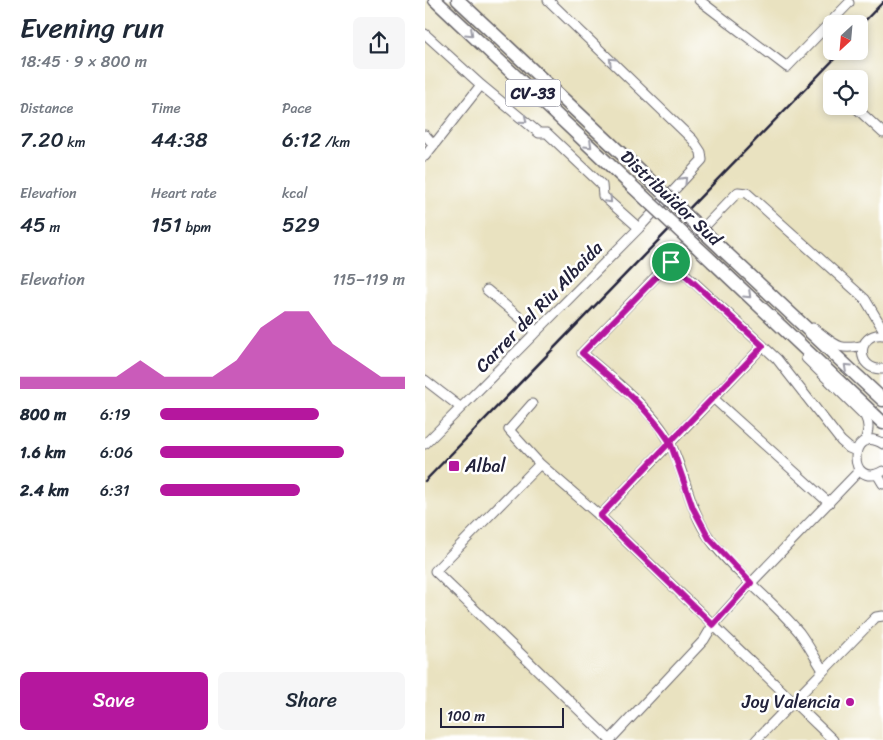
<!DOCTYPE html>
<html lang="en">
<head>
<meta charset="utf-8">
<style>
	:root { --surface:#fff; --page:#f6f6f7; --text:#1f2937; --muted:#747a83; --accent:#b5179e }
	body { margin:0; font-family:Sriracha,sans-serif; background:var(--page); color:var(--text); height:100vh; display:flex; flex-direction:column; font-size:19px; white-space:nowrap }
	* { box-sizing:border-box; margin:0 }
	p { font-size:16px; color:var(--muted) }
	.icon { flex:none; width:28px; height:28px; fill:none; stroke:currentColor; stroke-width:2; stroke-linecap:round; stroke-linejoin:round }
	.map { position:relative; flex:1; overflow:hidden }
	.details { display:flex; flex-direction:column; background:var(--surface); width:425px }
	.details>* { flex:none }
	.needle { width:32px; rotate:206deg }
	.buttons { position:absolute; left:398px; top:15px; display:grid; gap:10px }
	.buttons a { display:grid; place-items:center; width:45px; height:45px; border-radius:8px; background:var(--surface); box-shadow:0 2px 8px #0003; font-size:25px }
	.scale { position:absolute; left:15px; bottom:12px; width:124px; box-sizing:border-box; padding-left:5px; border:2px solid #22223b; border-top:0; font-size:14px; line-height:18px; white-space:nowrap; color:#22223b; -webkit-text-stroke:4px #fff; paint-order:stroke }
	.pin { position:absolute; display:grid; place-items:center; width:42px; height:42px; color:#fff; margin:-21px; border:2px solid #fff; border-radius:50%; box-shadow:0 1px 5px #0007 }
	.round { display:grid; place-items:center; flex:none; width:52px; height:52px; border-radius:8px; background:var(--page) }
	.head { display:flex; align-items:center; justify-content:space-between; height:85px; padding:0 20px }
	h1 { font-size:28px; font-weight:600; line-height:38px }
	.figures { display:grid; grid-template-columns:repeat(3,1fr); gap:8px; height:85px; padding:5px 20px }
	.figures div { display:grid; align-content:center }
	.figures b { font-size:21px; font-weight:600 }
	.figures small { font-size:14px; font-weight:400 }
	.figures p { font-size:14px }
	.chart { height:140px; padding:10px 20px }
	.chart p { display:flex; justify-content:space-between }
	.chart svg { width:100%; height:90px; margin-top:5px; fill:var(--accent); opacity:.7 }
	.button { display:flex; gap:10px; margin-top:auto; padding:10px 20px }
	.button a { flex:1; height:58px; border-radius:8px; background:var(--accent); color:#fff; font-size:20px; font-weight:600; line-height:58px; text-align:center }
	.button a+a { background:var(--page); color:var(--text) }
	ul { padding:0 20px; list-style:none; font-size:16px }
	li { display:grid; grid-template-columns:80px 60px 1fr; align-items:center; height:38px }
	li i { height:12px; border-radius:6px; background:var(--accent) }
	main { display:flex; flex:1; min-height:0 }
	.map>svg:first-child { display:block }
</style>
</head>
<body>
<main>
<section class="details">
<div class="head"><div><h1>Evening run</h1><p>18:45 · 9 × 800 m</p></div><a class="round"><svg class="icon" aria-label="share" viewBox="0 0 24 24"><path d="M12 15V3M7 8l5-5 5 5M5 13v7h14v-7"/></svg></a></div>
<div class="figures">
<div><p>Distance</p><b>7.20<small> km</small></b></div>
<div><p>Time</p><b>44:38</b></div>
<div><p>Pace</p><b>6:12<small> /km</small></b></div>
</div>
<div class="figures">
<div><p>Elevation</p><b>45<small> m</small></b></div>
<div><p>Heart rate</p><b>151<small> bpm</small></b></div>
<div><p>kcal</p><b>529</b></div>
</div>
<div class="chart"><p><span>Elevation</span>115–119 m</p>
<svg viewBox="0 0 160 44" preserveAspectRatio="none"><path d="M0 44V38L10 38L20 38L30 38L40 38L50 30L60 38L70 38L80 38L90 30L100 14L110 6L120 6L130 22L140 30L150 38L160 38V44z"/></svg>
</div>
<ul>
<li><b>800 m</b>6:19<i style="width:65%"></i></li>
<li><b>1.6 km</b>6:06<i style="width:75%"></i></li>
<li><b>2.4 km</b>6:31<i style="width:57%"></i></li>
</ul>
<div class="button"><a>Save</a><a>Share</a></div>
</section>
<div class="map">
<svg width="458" height="740" viewBox="0 0 458 740">
	<rect width="100%" height="100%" fill="#fff"/>
	<filter id="ink" filterUnits="userSpaceOnUse"><feTurbulence type="fractalNoise" baseFrequency=".02" numOctaves="2"/><feDisplacementMap in="SourceGraphic" scale="10" xChannelSelector="R" yChannelSelector="G"/><feConvolveMatrix kernelMatrix="1 2 1 2 8 2 1 2 1" color-interpolation-filters="sRGB"/></filter>
	<filter id="wash" filterUnits="userSpaceOnUse"><feTurbulence type="fractalNoise" baseFrequency=".0096" numOctaves="4" result="noise"/><feDisplacementMap in="SourceGraphic" scale="20" xChannelSelector="R" yChannelSelector="G"/><feGaussianBlur stdDeviation="1.12" result="paint"/><feColorMatrix in="noise" values="0 0 0 0 0 0 0 0 0 0 0 0 0 0 0 0 0 1.4 0 .05"/><feComposite in="paint" operator="in"/></filter>
	<g filter="url(#wash)">
		<rect width="100%" height="100%" fill="#e9e2c0"/>
	</g>
	<g filter="url(#ink)">
		<g fill="none" stroke-linecap="round" stroke-linejoin="round">
			<!-- minor casing -->
			<g stroke="#68656a" stroke-width="11">
				<path id="minor" d="M274,0L362,67L424,3
					M0,34L56,85L114,133H122L177,185L178,196L214,228
					M429,106L458,133
					M0,135L9,145
					M0,156L56,85
					M246,261L352,359L416,441L424,448L431,451
					M62,290L112,332
					M388,328C410,343 411,352 439,345
					M458,335C431,332 430,371 458,369
					M381,358L440,416C445,426 443,431 440,441
					M0,380L35,407
					M288,398L404,503
					M107,404L84,430L115,464L175,516L408,740
					M0,444L214,228L277,160L276,152L268,140L123,0
					M458,444C422,422 422,492 458,471
					M115,464L10,571L185,740
					M452,474L458,484
					M175,516L338,346
					M398,670C390,658 383,644 374,632C347,599 310,574 285,539C264,510 260,471 244,441C228,410 184,376 157,353L313,192L322,193L440,299L458,329
					M185,740L279,640L288,625L326,583L435,470
					M331,740L446,622L451,617L458,616"/>
			</g>
			<!-- highway casing -->
			<g stroke="#68656a" stroke-width="15">
				<path id="highway" d="M10,0L207,186
					M33,0L218,174
					M298,250L458,400
					M288,262L458,423"/>
			</g>
			<!-- minor -->
			<use href="#minor" stroke="#fff" stroke-width="9"/>
			<!-- highway -->
			<use href="#highway" stroke="#fff" stroke-width="12"/>
			<!-- rail -->
			<path stroke="#22223b" stroke-width="2.5" d="M434,27L458,2
				M0,481L417,51"/>
			<!-- highway-bridge casing -->
			<g stroke="#68656a" stroke-width="15" stroke-linecap="butt">
				<path id="highway-bridge" d="M218,174L298,250
					M207,186L288,262"/>
			</g>
			<!-- highway-bridge -->
			<use href="#highway-bridge" stroke="#fff" stroke-width="12"/>
		</g>
		<!-- one-way arrows -->
		<defs><path id="oneway-chevron" d="M-2-3.5L2.5 0L-2 3.5" fill="none" stroke-width="1.6" stroke-linecap="round" stroke-linejoin="round" transform="scale(1.25)"/></defs>
		<g stroke="#9c9ca7">
			<use href="#oneway-chevron" transform="translate(45 33) rotate(43)"/>
			<use href="#oneway-chevron" transform="translate(187 61) rotate(-136)"/>
			<use href="#oneway-chevron" transform="translate(99 120) rotate(40)"/>
			<use href="#oneway-chevron" transform="translate(164 145) rotate(43)"/>
			<use href="#oneway-chevron" transform="translate(259 180) rotate(-46)"/>
			<use href="#oneway-chevron" transform="translate(184 200) rotate(47)"/>
			<use href="#oneway-chevron" transform="translate(323 295) rotate(44)"/>
			<use href="#oneway-chevron" transform="translate(422 367) rotate(-137)"/>
		</g>
	</g>
	<g fill="none" stroke-linecap="round" stroke-linejoin="round" filter="url(#ink)">
		<!-- route casing -->
		<g stroke="#fff" stroke-width="10">
			<path id="route" d="M246,262L157,353C189,380 222,407 245,442L175,516L288,625L326,583L284,538L268,508L245,442L338,346L246,262"/>
		</g>
		<!-- route -->
		<use href="#route" stroke="#b5179e" stroke-width="6"/>
	</g>
	<!-- markers -->
	<g fill="#b5179e" stroke="#fff" stroke-width="2">
		<rect x="23" y="460" width="12" height="12" rx="2.5"/>
		<circle cx="425" cy="702" r="5"/>
	</g>
	<g text-anchor="middle" stroke-width="5" stroke-linejoin="round" paint-order="stroke">
		<!-- shield labels -->
		<rect fill="#fff" stroke="#646476" stroke-width="1" x="80.5" y="79.5" width="55" height="27" rx="4"/>
		<g font-size="16" font-weight="bold" fill="#22223b">
			<text x="108" y="99">CV-33</text>
		</g>
		<!-- street labels -->
		<g font-size="18" fill="#22223b" stroke="#fff">
			<text transform="translate(246 198) rotate(43)" y="6">Distribuïdor Sud</text>
			<text transform="translate(114 307) rotate(-46)" y="6">Carrer del Riu Albaida</text>
		</g>
		<!-- poi labels -->
		<g font-size="18" fill="#22223b" stroke="#fff" text-anchor="start">
			<text x="40" y="472">Albal</text>
			<text x="415" y="708" text-anchor="end">Joy Valencia</text>
		</g>
	</g>
</svg>
<div class="buttons">
<a><svg class="needle" viewBox="-14 -14 28 28"><path d="M0-13l5 13h-10z" fill="#e53935"/><path d="M0 13l5-13h-10z" fill="#747a83"/></svg></a>
<a><svg class="icon" aria-label="locate" viewBox="0 0 24 24"><circle cx="12" cy="12" r="6"/><path d="M12 2v4M12 18v4M2 12h4M18 12h4"/></svg></a>
</div>
<div class="scale">100 m</div>
<div class="pin" style="left:246px;top:262px;background:#1e9e55"><svg class="icon" aria-label="arrive" viewBox="0 0 24 24"><path d="M6 21V4h12l-3 4 3 4H6"/></svg></div>
</div>
</main>
</body>
</html>
